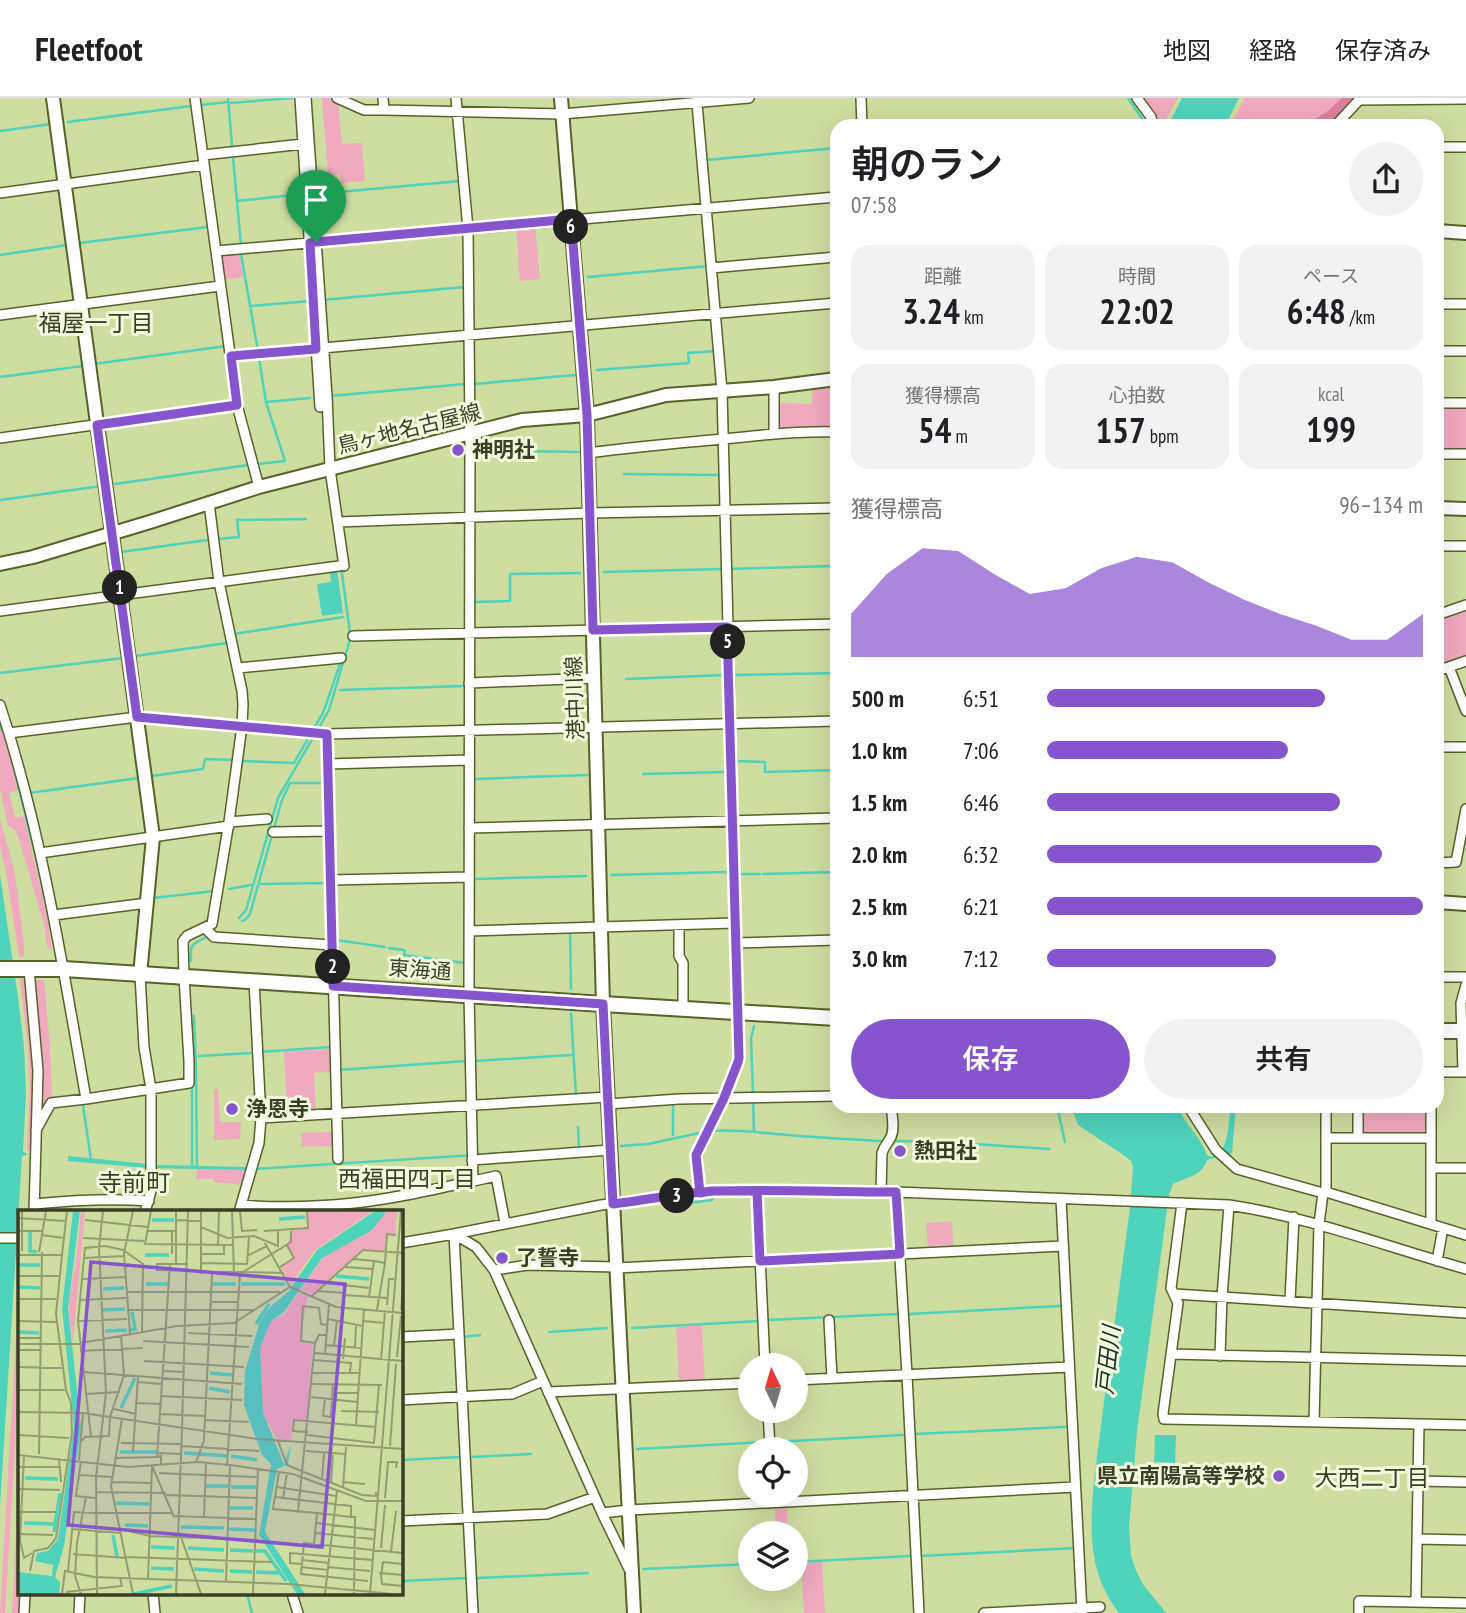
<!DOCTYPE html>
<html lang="ja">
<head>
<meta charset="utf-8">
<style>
	:root { --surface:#fff; --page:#f2f2f2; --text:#202124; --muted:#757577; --line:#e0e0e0; --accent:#8655ce }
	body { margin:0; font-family:"PT Sans Narrow","Noto Sans JP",sans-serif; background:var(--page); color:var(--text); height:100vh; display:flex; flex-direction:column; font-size:26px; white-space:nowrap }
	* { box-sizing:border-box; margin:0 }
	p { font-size:23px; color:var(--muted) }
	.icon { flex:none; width:38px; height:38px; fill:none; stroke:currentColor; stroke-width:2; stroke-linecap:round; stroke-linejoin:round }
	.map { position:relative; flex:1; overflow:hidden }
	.panel { position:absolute; left:830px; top:21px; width:614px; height:994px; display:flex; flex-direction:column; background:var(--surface); border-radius:21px; box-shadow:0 7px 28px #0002 }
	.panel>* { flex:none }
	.needle { width:46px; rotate:355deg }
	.controls { position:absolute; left:738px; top:1255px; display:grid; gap:14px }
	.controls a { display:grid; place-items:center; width:70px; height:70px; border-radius:50%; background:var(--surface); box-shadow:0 7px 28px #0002; font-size:35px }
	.pin { position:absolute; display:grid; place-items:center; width:60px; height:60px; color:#fff; margin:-72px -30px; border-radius:50% 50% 50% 0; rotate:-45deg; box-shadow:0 0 7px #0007 }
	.pin .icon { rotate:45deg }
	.km { position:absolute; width:35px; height:35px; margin:-18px; border-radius:50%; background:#222; color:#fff; font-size:19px; line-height:35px; text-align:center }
	.round { display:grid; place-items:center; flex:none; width:74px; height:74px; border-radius:37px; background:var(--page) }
	.headline { display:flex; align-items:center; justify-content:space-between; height:119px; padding:0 21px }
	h1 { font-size:38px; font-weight:600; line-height:52px }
	.figures { display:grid; grid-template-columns:repeat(3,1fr); gap:10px; height:119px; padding:7px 21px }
	.figures div { display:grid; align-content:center; border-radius:18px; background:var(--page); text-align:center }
	.figures b { font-size:35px; font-weight:600 }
	.figures small { font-size:19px; font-weight:400 }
	.figures p { font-size:19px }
	.chart { height:196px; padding:14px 21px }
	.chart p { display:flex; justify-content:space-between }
	.chart svg { width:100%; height:126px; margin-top:7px; fill:var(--accent); opacity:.7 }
	.primary-button { display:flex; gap:14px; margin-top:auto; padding:14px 21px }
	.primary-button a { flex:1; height:80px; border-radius:42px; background:var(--accent); color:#fff; font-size:28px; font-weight:600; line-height:80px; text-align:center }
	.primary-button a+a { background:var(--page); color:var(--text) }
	ul { padding:0 21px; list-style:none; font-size:23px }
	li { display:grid; grid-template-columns:112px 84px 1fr; align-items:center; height:52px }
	li i { height:18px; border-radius:9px; background:var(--accent) }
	header { display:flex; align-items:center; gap:42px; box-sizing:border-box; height:98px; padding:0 35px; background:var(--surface); border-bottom:2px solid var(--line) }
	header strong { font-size:33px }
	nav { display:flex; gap:38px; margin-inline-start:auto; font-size:24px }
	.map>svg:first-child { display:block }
</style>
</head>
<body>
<header>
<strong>Fleetfoot</strong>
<nav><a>地図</a><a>経路</a><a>保存済み</a></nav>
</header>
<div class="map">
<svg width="1466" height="1515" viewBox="0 0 1466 1515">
	<rect width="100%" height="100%" fill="#cedda0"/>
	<!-- green -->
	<path fill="#f1a9bf" d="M322,0H332L338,3L342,46L362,45L365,83L341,85L340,76L328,77Z
		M1140,0H1178L1166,21L1155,23Z
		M1245,0H1356L1330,28H1230Z
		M535,128L540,181L520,183L516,130Z
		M239,154L243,179L223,182L220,158L223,155Z
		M836,284V332L778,334L776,305L812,306L813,288Z
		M1443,309H1466V353L1442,352L1439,349L1440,311Z
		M1466,511V558L1437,569V521Z
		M0,628L5,641L18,692L9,695L15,720L24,718L48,823L52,853L47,849L44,826L18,738L14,731L8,728L0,691Z
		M0,721L15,775L24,846V859H19L7,779L0,748Z
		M27,880L34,971L32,1053L27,1052L30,993L28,949L20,881Z
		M34,882H44L51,963L52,1004L41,1020Z
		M330,951L331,974L314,975L316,1013L287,1015L284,954Z
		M214,991H218L220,1024H241L240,1041L214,1042Z
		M1361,1008H1427V1035L1424,1037L1363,1036L1361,1034Z
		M332,1034L333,1048L302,1049L301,1035Z
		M197,1071L249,1072L245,1087L214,1084V1081H196Z
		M952,1123L953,1147L928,1148L926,1125Z
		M19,1189V1283L5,1515H0Z
		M702,1227L705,1283L679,1284L676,1229Z
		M19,1378V1496H23L22,1515H12Z
		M787,1407L788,1435H776L775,1408Z
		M822,1464L825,1515H804L801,1465Z"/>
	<!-- forest -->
	<path fill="#dd809f" d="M1342,0H1354L1329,28H1304L1328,13Z"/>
	<!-- water -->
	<path fill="#4fd3bb" d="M1182,0H1239L1225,28H1168Z
		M337,472L343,515L322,518L317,486L331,484L330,473Z
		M0,777L18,899L24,949L26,994L23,1054L28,1056L22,1058L0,1409Z
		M1071,1008H1178C1184,1026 1201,1039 1207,1057L1211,1059C1214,1057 1218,1056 1221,1053C1228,1046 1230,1018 1230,1008H1236L1232,1055L1228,1059L1225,1057L1207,1062C1202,1078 1187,1079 1173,1086L1169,1097L1137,1333L1129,1429L1131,1457L1135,1470L1142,1485L1166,1515H1119C1104,1496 1096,1475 1093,1451C1088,1409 1098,1355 1103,1312C1112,1245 1121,1177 1130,1110L1133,1069L1131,1063L1125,1058L1078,1027Z
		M68,1058L158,1067L249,1069V1072L148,1070L68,1063Z
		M1155,1337H1176L1175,1365L1154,1364Z"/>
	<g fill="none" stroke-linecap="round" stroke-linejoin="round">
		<!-- stream -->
		<path stroke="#4fd3bb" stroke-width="2.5" d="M228,0L232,48
			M231,5L292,0
			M201,7L228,4
			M68,24L191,8
			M1098,28L1141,24L1143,22L1128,0
			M0,33L51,26
			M233,60L241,147
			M706,62L836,50
			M317,96L460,83
			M237,103L302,96
			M79,145L208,129
			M241,156L258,253
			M0,157L67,147
			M588,179L708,168
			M322,202L464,189
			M250,208L310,203
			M94,266L226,248
			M597,272L689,265L688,255L715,253
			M0,279L83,268
			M475,286L575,277
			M330,298L465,286
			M266,304L310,300
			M519,353L579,354
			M473,354L514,353
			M258,366L285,363L266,304L259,260
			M624,376L719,377
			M115,386L248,367
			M0,402L101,388
			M218,441L239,439L237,422L306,421
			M119,442L121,454L208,442
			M730,471L832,468
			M604,474L720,471
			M474,504L510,503V476L580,475
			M235,539L234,536L343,519
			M135,558L227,545
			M0,575L123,560
			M733,577L836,575
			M626,581L725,577
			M340,592L464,588
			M0,625L2,633
			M314,630L323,615L340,566
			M317,633L329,612L349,545L350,535L341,468
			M8,646L35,756L50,823
			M242,663L294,665L309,639
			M735,663L765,664V674L836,672
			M643,676L724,674
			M151,678L203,671L205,661L235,662
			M476,681L587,677
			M29,695L139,680
			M274,730L282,702L290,685H324
			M739,776H760
			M763,776L836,774
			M611,777L727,774
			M475,781L586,778
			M261,786L325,785
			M229,791L251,787
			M154,800L214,793
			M239,820L246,812L278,700L314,638
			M242,823L246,821L250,816L272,737
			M569,833H570L571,891
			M336,842L385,849
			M389,850L403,852L405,853L404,857L465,865
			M191,863C190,847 191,846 205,840
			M571,915L576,998
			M194,918L196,970L197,1070
			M259,954L331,949
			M199,958L251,955
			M474,963L571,957
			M338,972L466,963
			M753,996L751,941L754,928
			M753,1002L754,1033
			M83,1007L91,1062
			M1057,1008L1065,1044
			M578,1029L579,1050
			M711,1033C737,1031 761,1035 788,1037C819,1040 850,1041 881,1043
			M673,1037V1004
			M897,1043L945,1044L1049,1051
			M621,1048L648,1046L704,1034
			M192,1070V986
			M254,1071L523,1054
			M777,1098L890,1099
			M689,1105L712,1102V1098H747
			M909,1216L1060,1208
			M767,1222L898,1216
			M632,1230L760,1223
			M549,1234L607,1230
			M463,1239L480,1237
			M526,1255L538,1281
			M915,1336L1065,1329
			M774,1344L903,1337
			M637,1351L766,1344
			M473,1359L531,1356
			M401,1362L460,1359
			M473,1423L478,1515
			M921,1458L1075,1450
			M796,1464L910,1458
			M643,1471L751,1466
			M478,1480L588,1475
			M401,1483L467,1480
			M247,1496L252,1515"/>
		<!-- street casing -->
		<g stroke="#566229" stroke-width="12">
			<path id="street" d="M195,0L237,307L259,389
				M300,0L320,309
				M306,0L327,298L330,371L344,468
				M337,0L364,12H384
				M383,0L384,12L562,16L749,0
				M456,0L468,131L470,335L469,896L473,1083
				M861,0L862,28
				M1137,0L1151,19L1153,28
				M1359,2L1466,1
				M697,5L722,293L739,960L738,964L724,1000L697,1057L700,1095
				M1335,28L1361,0
				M1437,49H1466
				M203,57L303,46
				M0,95L204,67
				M216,153L836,99
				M711,170L836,159
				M1437,206H1466
				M0,217L220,188
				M1437,253H1466
				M231,258L836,205
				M1437,305H1466
				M774,336V289
				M0,340L237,307
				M588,355C633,349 678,345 723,341C761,337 798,333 836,334
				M1437,356H1466
				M338,424L590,415L836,410
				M1437,448H1466
				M0,513L339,468
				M1437,517L1466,507
				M353,538L836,526
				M1449,569L1466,613
				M238,570L341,560
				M1437,573L1466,563
				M469,585L594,580
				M0,607C42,735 63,869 86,1001
				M9,635L137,619L327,636L836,623
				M327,636L338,1061
				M1437,649H1466
				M327,666L469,662
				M229,724L267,721
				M469,730L836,720
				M273,734L329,733
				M40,755L229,728
				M1437,765L1456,764L1466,711
				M330,782L469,779
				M54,817L147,805
				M679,827V858L683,865V910
				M205,830L214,839L332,847
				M469,833L735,825
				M736,845L836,842
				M29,871L38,973L34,1114
				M140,877L144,949L151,991V1093L145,1114
				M184,879L183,843L187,838L212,826L229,724L242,628L243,606L242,593L219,484L209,405
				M1437,879H1466
				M1437,974H1466
				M1463,974L1461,905L1466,887
				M608,1006L679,1001L836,998
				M1188,1008L1216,1052L1237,1071L1323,1095
				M261,1020L608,999
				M36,1032L51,1005L86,1001L189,985V963L184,879
				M1326,1040H1431
				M1358,1040V1008
				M472,1062L610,1052
				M1431,1070H1466
				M757,1093L765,1267
				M881,1094L882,1055C884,1048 888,1045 891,1039C895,1030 892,1017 891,1008
				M896,1094L907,1277L919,1515
				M1326,1094L1466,1137
				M1061,1101L1082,1515
				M1182,1105L1171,1190L1178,1205L1163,1316L1164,1321L1419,1326L1416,1504
				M34,1106C74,1102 109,1100 149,1103
				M241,1107C278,1110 316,1109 354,1105C401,1100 449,1088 496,1078L505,1125
				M239,1114L259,1045L261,1020L254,882
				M1431,1126V1008
				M454,1136L476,1149L494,1172L602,1415L629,1471
				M454,1136L473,1515
				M0,1140H19
				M401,1145L454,1136L601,1107L711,1093L896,1094L1229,1107C1310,1119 1387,1149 1466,1171
				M1437,1163L1443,1130
				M616,1170L1063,1148
				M494,1172L528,1167L616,1169
				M1175,1196L1466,1215
				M1290,1203L1294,1119
				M829,1222L832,1280
				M401,1239L459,1236
				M1171,1256L1466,1263
				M1220,1258L1222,1199L1229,1107
				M796,1282L1069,1269
				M548,1294L751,1285
				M401,1302L512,1296L543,1283
				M768,1312L770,1351
				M1314,1324L1319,1126L1323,1095L1326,1094V1008
				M1419,1326L1466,1327
				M1418,1383L1466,1384
				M602,1415L629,1412L1075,1389
				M401,1423L547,1416L595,1399
				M1417,1441L1466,1442
				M153,1496L155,1515
				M292,1496L298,1515
				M24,1515L25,1496
				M79,1515L80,1496
				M984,1515L1100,1509
				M1359,1515V1503L1466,1505"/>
		</g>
		<!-- secondary casing -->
		<g stroke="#566229" stroke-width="16">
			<path id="secondary" d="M53,0L153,739L140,877
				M561,0L587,317L603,906L634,1515
				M1437,133L1466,135
				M1437,410L1466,411
				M0,466L33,459L150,424L259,389L522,322L587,317L666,297L774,289L836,281
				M1437,804L1466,806"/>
		</g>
		<!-- primary casing -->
		<g stroke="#566229" stroke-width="18">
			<path id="primary" d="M0,871H64L603,906L836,920
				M1437,933H1466"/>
		</g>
		<!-- street -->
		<use href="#street" stroke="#fff" stroke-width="9"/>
		<!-- secondary -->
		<use href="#secondary" stroke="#fff" stroke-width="12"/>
		<!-- primary -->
		<use href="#primary" stroke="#fff" stroke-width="14"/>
	</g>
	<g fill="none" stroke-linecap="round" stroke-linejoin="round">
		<!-- route casing -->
		<g stroke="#fff" stroke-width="14">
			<path id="route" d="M316,144L310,145L316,251L231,258L237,307L97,327L137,619L327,636L333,888L603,906L613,1106C646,1102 681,1095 714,1093C775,1091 835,1094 896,1094L900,1156L760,1163L757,1093H711L700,1095L696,1057L724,1000L738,964L739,960L727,529L593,532L587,317L571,121L316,144"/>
		</g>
		<!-- route -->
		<use href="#route" stroke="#8655ce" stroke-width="9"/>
	</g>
	<!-- markers -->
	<g fill="#8655ce" stroke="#f2fadb" stroke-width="2.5">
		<circle cx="458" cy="352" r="7"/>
		<circle cx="232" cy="1011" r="7"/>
		<circle cx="900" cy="1053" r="7"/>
		<circle cx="502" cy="1160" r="7"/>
		<circle cx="1279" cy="1378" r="7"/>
	</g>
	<g text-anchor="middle" stroke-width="6" stroke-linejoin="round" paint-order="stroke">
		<!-- street labels -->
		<g font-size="21" fill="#393f26" stroke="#f2fadb">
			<text transform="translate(409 331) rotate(-14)" y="7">鳥ヶ地名古屋線</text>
			<text transform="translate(575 600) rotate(-92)" y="7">港中川線</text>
			<text transform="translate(420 872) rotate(4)" y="7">東海通</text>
		</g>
		<!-- poi labels -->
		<g font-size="21" font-weight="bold" fill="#393f26" stroke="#f2fadb" text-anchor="start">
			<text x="472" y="359">神明社</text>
			<text x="246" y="1018">浄恩寺</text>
			<text x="914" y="1060">熱田社</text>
			<text x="516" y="1167">了誓寺</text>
			<text x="1265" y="1385" text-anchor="end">県立南陽高等学校</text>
		</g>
		<!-- neighbourhood labels -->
		<g font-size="23" fill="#393f26" stroke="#f2fadb">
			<text x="96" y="233">福屋一丁目</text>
			<text x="407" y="1089">西福田四丁目</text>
			<text x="1372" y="1388">大西二丁目</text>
		</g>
		<!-- water labels -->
		<g font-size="23" font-style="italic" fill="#192f2b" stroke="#f2fadb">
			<text transform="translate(1108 1262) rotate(-84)" y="8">戸田川</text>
		</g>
		<!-- quarter labels -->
		<g font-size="24" fill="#393f26" stroke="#f2fadb">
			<text x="134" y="1093">寺前町</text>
		</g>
	</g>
	<!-- overview -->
	<g transform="translate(18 1112)">
		<rect width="385" height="385" fill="#cedda0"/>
		<path d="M63,1H67L55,133L51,104V91L58,45L53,99ZM289,1H355L296,41L273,74L263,57L277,48L269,35L274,20L290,18ZM369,1H379L377,24L368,23L367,41L344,39L295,85L283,79L305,47L352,22ZM282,81L290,85L282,132L295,134L289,210H275L273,231L259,229L245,204L241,139L253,111L266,104Z" fill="#f1a9bf"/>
		<path d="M55,1H62L50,98L63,217L46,336L37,367L42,372L41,384H0V362L34,366L35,355L17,351L19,343L30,341L40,329L56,217L44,98ZM357,1H369L353,21L304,48L266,102L253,111L242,138L245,203L266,254L273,234L270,254L259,259L247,322L287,384H279L241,325L253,254L244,245L226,195L227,161L242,111L253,96L271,81L299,40Z" fill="#4fd3bb"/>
		<path fill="none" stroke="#4fd3bb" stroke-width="3.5" d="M261,9L287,7M134,10H156M12,22V41L19,42M127,45H151M0,55H22M318,66L351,69M128,74H150M195,74H218M223,74H267M0,77L22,78M85,79L106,78M85,100L107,99M238,114L251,94M112,120L117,119L114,102M87,121L109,120M0,122L21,123M192,163L215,165M191,178L212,182M103,198L117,168M102,242H138M166,243L209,246M213,246L239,250M7,268L40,269M188,276H210M213,277H238M98,293L131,294M212,298H235M6,313L36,314M107,315L130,316M163,317L206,318M211,319L237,320M36,322L42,283M95,325L99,346M133,337L157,338M170,338L206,340M212,340L235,341M238,341H247L268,371M133,358L156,359M176,359L206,361M212,361L234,362M238,362L261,363M116,384L154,376"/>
		<path fill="none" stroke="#929e6f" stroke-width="2" d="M133,1L127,34L216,35M214,1L216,64M222,1L224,21L239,20M0,8L48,11M67,10L130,17M158,10L183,11M183,17L209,28L236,26L260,36V21M0,21H24M130,21H158M154,21V44M246,21L290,18L289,1M23,25L46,28M65,28L126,31M247,33L272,77M200,35L201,1M4,41V1M21,42L28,1M183,44H206V35M0,45H44L38,104L48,180M44,45L49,1M229,46L249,36M66,48L67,38L87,36L105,40L125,54L124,122M335,49L356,51M183,53L229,54M158,54V1M170,54H139V60L266,63M229,55L231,27M262,57L276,48L269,35M327,57L355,59M225,62L273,32V19M183,64V1M0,66H41M65,69L107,67M308,73L351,78M300,81L326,83M108,82H262M326,85L369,88M294,86L345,40L385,43M351,87L356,51L367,53L369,24L378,25M0,89H38M62,90L108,88M194,92H221M369,95L371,69H376M109,100H235M359,100L367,53M383,100L385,75M310,109L345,116M0,111L38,112M60,111L109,109M345,111L366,113M170,123L234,126M112,124L106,43L115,1M0,128H23M125,131L231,137M297,133L283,131L285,96L301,98L303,114L309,115M0,134H57L159,116L216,113L272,77L318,97L385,103M307,135L343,138M316,136L319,110M337,138L338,116M0,140H23M62,141L125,138M297,143L385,151M307,144L311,94M379,147L383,106M325,149L327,128M296,150L333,153L332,162M363,150L367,101M126,151L226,157M0,157L44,158M145,161L167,162M65,162L224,174M295,163H341M120,172L144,174M294,174L364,175M0,180H48L53,193L54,223L38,328L30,338L16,341L12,361M318,183H340M69,184L102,182M143,186L224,190M293,187L339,192M307,188L305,206L313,207L315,173M118,193L142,194M96,199L118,204M323,201L361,202M0,202L65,203L239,229L385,239M142,204L188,206M92,207L106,165L103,125M104,209L93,276L115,384M188,210L231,212M338,215L346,99M164,218L170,1M290,222L275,221L276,210L357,217M0,225L51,228M289,225L356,233L361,175M73,227L60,111L66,48L106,46M64,231L67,227L91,226L92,207M260,231L269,255L286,262M103,233L163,234M163,236L241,241M372,236L378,154M115,241L120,167M288,241L327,244M139,243L163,244M21,244L24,42M0,245L110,257L180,252L212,255L275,264L348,291H385M6,245L2,330L6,348L14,343M41,248L43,272M98,248L139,247M61,250L65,203M63,251L58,286L68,287M178,252L186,230L194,64M143,255V246L139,247L152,54M209,255L222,64M134,256L156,307M0,257H41M261,262L255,299L299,303L296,334M286,262L344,285L358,286V282M141,263L162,264M162,264L240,267M61,265L94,267M304,269L306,243M93,272L134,273M325,272L347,274M313,273L315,243M258,277L318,286M325,277L328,237M0,279L42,280M78,282L148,283M148,285L239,288M257,287L333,296V307H337L336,384M265,288L269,263M367,288L370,252H379L378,258M280,301L297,133L301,125H308M0,302H38M77,303H155M299,303L333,307M156,306L238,309M186,307L188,253M298,313L357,320M54,319L103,323M102,319L132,326L241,330M297,323L355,329M0,324L35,325M163,327L183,384M363,338L367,295M373,342L378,301M55,344L108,348M108,347L254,352M284,350L311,353M283,354L272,353V343L355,350M385,354L365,352L363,366L364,374L385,376M283,357L310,360M310,357L352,361M50,361L56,302L77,303M361,363L385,365M130,369L134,256M350,371L283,364L286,333L385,343M208,372L212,255M48,382L104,376L102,368M44,384L47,361L76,367L270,374L375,384M63,384L57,366L59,333L68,287L77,288M79,384L78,267L88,183L81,37L85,1M158,384L164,218M235,384L240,259M307,384L319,281M352,384L383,1"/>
		<path fill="#8655ce" fill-opacity="0.15" stroke="#8655ce" stroke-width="3.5" d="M73,52L327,74L304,337L50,315Z"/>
		<rect width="385" height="385" fill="none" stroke="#393f26" stroke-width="3.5"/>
	</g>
</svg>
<div class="controls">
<a><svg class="needle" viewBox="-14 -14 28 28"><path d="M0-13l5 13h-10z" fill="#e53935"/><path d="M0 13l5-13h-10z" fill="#757577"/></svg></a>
<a><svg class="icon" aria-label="locate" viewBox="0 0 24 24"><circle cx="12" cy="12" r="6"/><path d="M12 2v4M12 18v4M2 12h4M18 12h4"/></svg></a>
<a><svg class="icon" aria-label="layers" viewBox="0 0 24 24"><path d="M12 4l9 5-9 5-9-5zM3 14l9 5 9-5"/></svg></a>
</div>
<div class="pin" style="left:316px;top:144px;background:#1e9e55"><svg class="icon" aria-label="arrive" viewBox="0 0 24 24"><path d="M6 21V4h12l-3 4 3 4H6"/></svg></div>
<b class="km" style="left:120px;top:490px">1</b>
<b class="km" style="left:333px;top:869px">2</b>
<b class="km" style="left:677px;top:1098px">3</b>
<b class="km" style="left:728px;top:544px">5</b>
<b class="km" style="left:571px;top:129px">6</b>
<section class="panel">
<div class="headline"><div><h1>朝のラン</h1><p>07:58</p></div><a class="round"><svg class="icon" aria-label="share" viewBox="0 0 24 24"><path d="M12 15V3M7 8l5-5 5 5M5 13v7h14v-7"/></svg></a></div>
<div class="figures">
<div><p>距離</p><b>3.24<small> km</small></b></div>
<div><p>時間</p><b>22:02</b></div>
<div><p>ペース</p><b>6:48<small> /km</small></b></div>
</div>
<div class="figures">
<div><p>獲得標高</p><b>54<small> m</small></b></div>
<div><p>心拍数</p><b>157<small> bpm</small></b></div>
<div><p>kcal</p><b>199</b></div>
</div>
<div class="chart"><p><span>獲得標高</span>96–134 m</p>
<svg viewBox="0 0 160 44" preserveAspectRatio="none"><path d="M0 44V29L10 15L20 6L30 7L40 15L50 22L60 20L70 13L80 9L90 11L100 18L110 24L120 29L130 33L140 38L150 38L160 29V44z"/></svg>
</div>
<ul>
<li><b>500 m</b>6:51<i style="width:74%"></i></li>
<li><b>1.0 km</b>7:06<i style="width:64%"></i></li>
<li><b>1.5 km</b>6:46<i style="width:78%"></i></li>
<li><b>2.0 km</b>6:32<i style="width:89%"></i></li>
<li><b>2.5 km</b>6:21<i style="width:100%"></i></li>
<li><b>3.0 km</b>7:12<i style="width:61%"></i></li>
</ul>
<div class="primary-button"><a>保存</a><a>共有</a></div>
</section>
</div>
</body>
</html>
